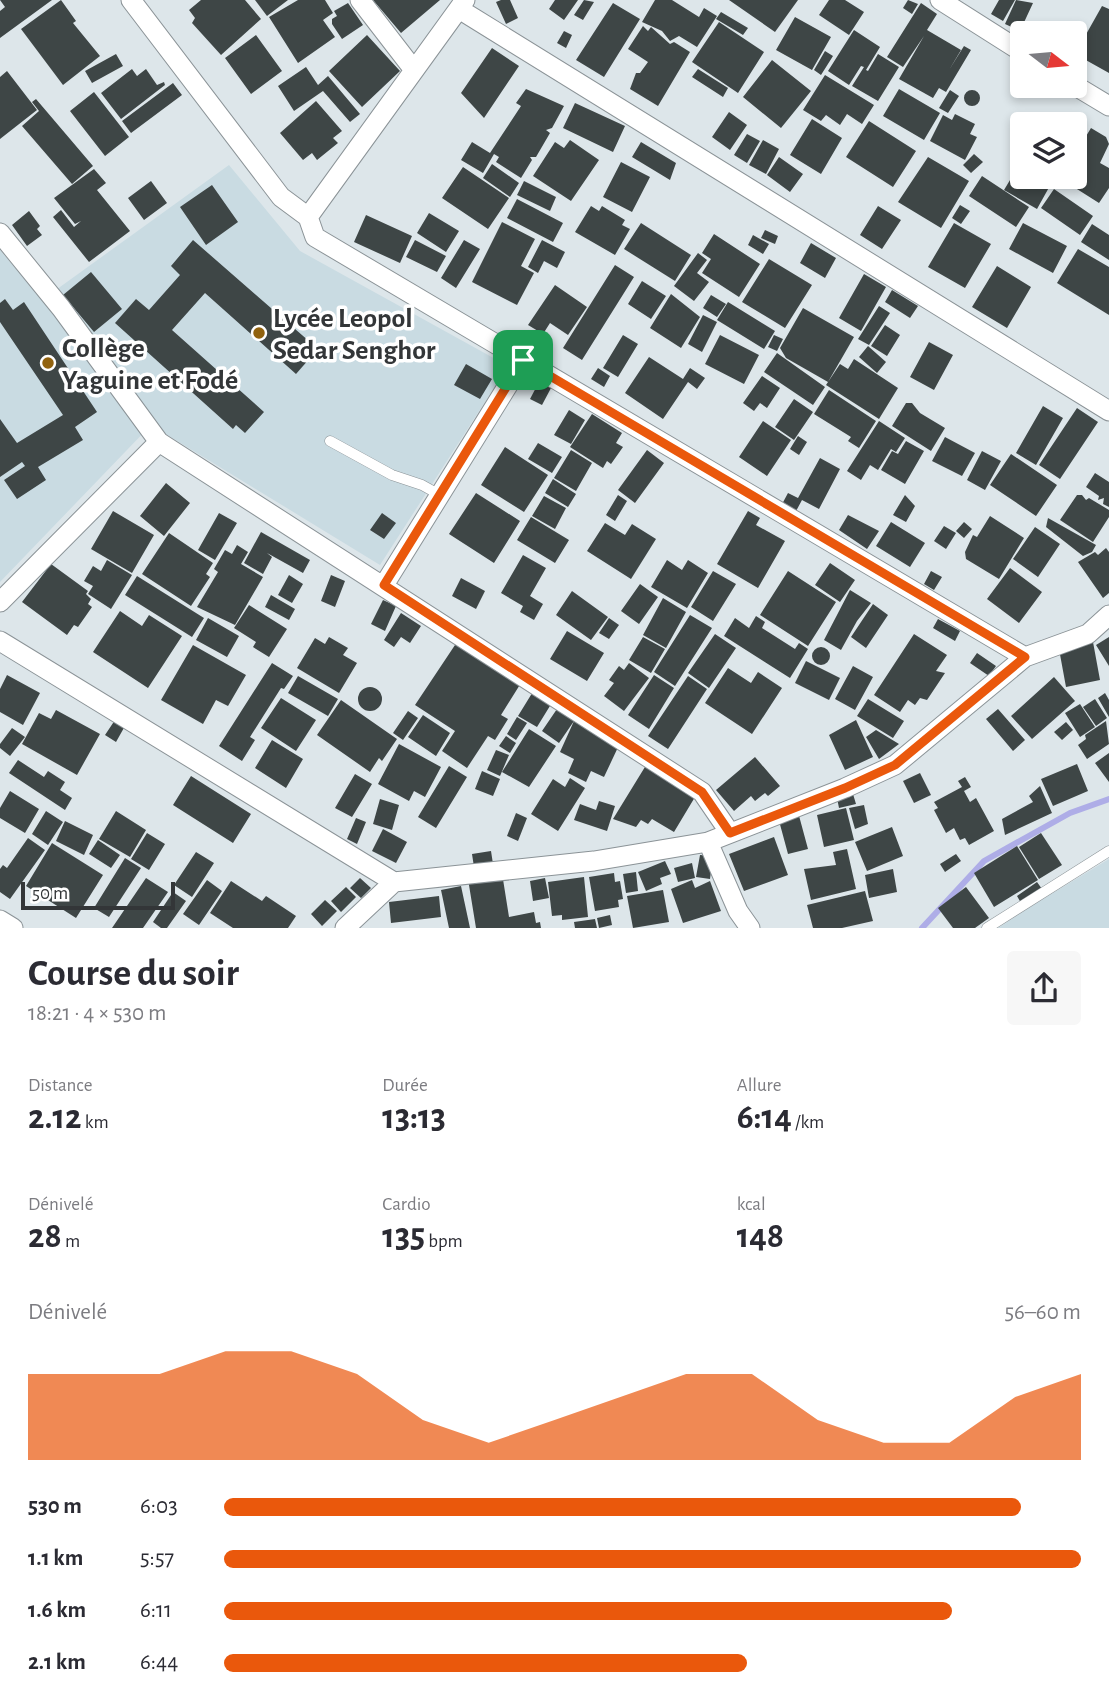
<!DOCTYPE html>
<html lang="fr">
<head>
<meta charset="utf-8">
<style>
	:root { --surface:#fff; --page:#f7f7f7; --text:#2b2b33; --muted:#7c7c81; --accent:#ea580c }
	body { margin:0; font-family:"Alegreya Sans",sans-serif; background:var(--page); color:var(--text); height:100vh; display:flex; flex-direction:column; font-size:26px; white-space:nowrap }
	* { box-sizing:border-box; margin:0 }
	p { font-size:23px; color:var(--muted) }
	.icon { flex:none; width:38px; height:38px; fill:none; stroke:currentColor; stroke-width:2; stroke-linecap:round; stroke-linejoin:round }
	.map { position:relative; height:928px; overflow:hidden }
	.panel { display:flex; flex-direction:column; background:var(--surface); flex:1 }
	.panel>* { flex:none }
	.needle { width:46px; rotate:106deg }
	.fabs { position:absolute; left:1010px; top:21px; display:grid; gap:14px }
	.fabs a { display:grid; place-items:center; width:77px; height:77px; border-radius:7px; background:var(--surface); box-shadow:0 4px 10px #0003; font-size:35px }
	.scale { position:absolute; left:21px; bottom:18px; width:154px; box-sizing:border-box; padding-left:7px; border:4px solid #333638; border-top:0; font-size:19px; line-height:24px; white-space:nowrap; color:#333638; -webkit-text-stroke:5px #fff; paint-order:stroke }
	.pin { position:absolute; display:grid; place-items:center; width:60px; height:60px; color:#fff; margin:-30px; border-radius:14px; box-shadow:0 4px 10px #0006 }
	.round { display:grid; place-items:center; flex:none; width:74px; height:74px; border-radius:7px; background:var(--page) }
	.head { display:flex; align-items:center; justify-content:space-between; height:119px; padding:0 28px }
	h1 { font-size:38px; font-weight:700; line-height:52px }
	.figures { display:grid; grid-template-columns:repeat(3,1fr); gap:10px; height:119px; padding:7px 28px }
	.figures div { display:grid; align-content:center }
	.figures b { font-size:35px; font-weight:700 }
	.figures small { font-size:19px; font-weight:400 }
	.figures p { font-size:19px }
	.chart { height:196px; padding:14px 28px }
	.chart p { display:flex; justify-content:space-between }
	.chart svg { width:100%; height:126px; margin-top:7px; fill:var(--accent); opacity:.7 }
	ul { padding:0 28px; list-style:none; font-size:23px }
	li { display:grid; grid-template-columns:112px 84px 1fr; align-items:center; height:52px }
	li i { height:18px; border-radius:9px; background:var(--accent) }
	.map>svg:first-child { display:block }
</style>
</head>
<body>
<div class="map">
<svg width="1109" height="928" viewBox="0 0 1109 928">
	<rect width="100%" height="100%" fill="#dde6ea"/>
	<!-- built -->
	<path fill="#c9dbe2" d="M229,165L300,251L508,366L380,565L151,425L0,582V250L42,300Z
		M1109,859V928H998L1035,904Z"/>
	<g fill="none" stroke-linecap="round" stroke-linejoin="round">
		<!-- stream -->
		<path stroke="#aeade7" stroke-width="6" d="M922,928L984,861L1070,813L1109,799"/>
	</g>
	<!-- building -->
	<path fill="#3e4646" d="M0,0H52L0,38V11L5,7Z
		M61,0L76,21L73,23L100,56L63,85L21,29Z
		M201,0H245L261,19L221,55L192,23L195,18L189,10Z
		M255,0H288L267,16Z
		M298,0H325L333,13L323,20L335,37L298,63L269,17Z
		M373,0H440L401,33Z
		M501,0H510L518,18L506,24L496,2Z
		M555,0H578L564,20L549,9Z
		M584,0L594,2L583,20L574,15Z
		M655,0H672L699,17L704,8L717,16L697,47L679,36L670,41L662,31L642,22Z
		M729,0H798L775,32Z
		M829,0H845L864,12L849,35L819,15Z
		M908,0L918,4L912,14L903,8Z
		M999,0H1015L1003,21L991,14Z
		M1016,0L1033,3L1020,31L1005,24Z
		M348,3L363,25L342,39L332,24V19L337,16L334,11Z
		M613,3L640,19L604,77L576,60Z
		M921,3L937,14L927,30L961,50L949,70L964,46L971,50L946,92L939,88L933,98L899,79L924,36L903,67L887,57Z
		M1102,6L1109,9V73L1075,54Z
		M721,12L748,28L743,35L716,19Z
		M795,17L831,37L812,70L776,50Z
		M719,22L764,52L738,93L692,62Z
		M643,26L648,31L651,27L670,44L674,42L690,52L658,106L630,89L636,73H640L648,62L628,49Z
		M854,30L880,47L866,70L868,71L878,54L899,67L878,101L852,86L864,67L861,66L849,85L828,71Z
		M564,31L572,35L566,48L557,43Z
		M256,35L282,71L251,94L225,58Z
		M367,35L400,71L362,107L329,71Z
		M492,48L519,66L484,118L461,93Z
		M825,51L833,56L821,75L814,70Z
		M116,54L123,66L92,83L85,71Z
		M772,60L811,91L781,128L743,97Z
		M306,67L318,85L328,76L360,114L350,122L323,91L294,111L278,86Z
		M132,69L137,76L146,69L157,85L164,82L165,85L121,119L101,93Z
		M698,69L728,88L723,97L692,77Z
		M7,71L37,110L0,139V77Z
		M825,75L874,105L862,124L847,114L840,125L826,115L821,121L803,110Z
		M173,83L182,95L131,133L122,121Z
		M526,89L564,106L552,128L546,130L550,133L536,157H530L532,160L521,178L496,162L499,157L494,154L483,173L461,160L472,142L490,153L521,106L516,103Z
		M899,89L940,113L924,140L883,116Z
		M964 98a8 8 0 1 1 16 0a8 8 0 1 1-16 0Z
		M950,90L959,96L948,113L939,108Z
		M94,92L129,137L105,156L70,111Z
		M36,99L93,166L72,184L22,126L39,111L32,102Z
		M316,101L342,131L333,138L338,143L317,160L312,153L303,160L280,133Z
		M575,103L625,126L613,152L563,128Z
		M729,112L747,125L730,150L712,137Z
		M955,114L975,124L970,134L977,137L965,160L930,141L943,115L952,120Z
		M812,119L842,138L821,174L790,155Z
		M869,121L916,151L893,187L846,157Z
		M1091,128L1106,137L1109,144L1100,163L1109,168V188L1099,203L1069,184L1066,177H1074V156Z
		M747,134L760,141L747,163L734,155Z
		M570,140L599,160L571,201L533,176L555,142L564,148Z
		M763,140L779,149L766,174L749,165Z
		M641,142L676,163L670,180L632,157Z
		M974,154L983,162L971,173L963,165Z
		M779,157L803,174L790,192L767,175Z
		M928,157L969,181L941,228L898,202Z
		M1022,160V177H1043L1052,182L1037,209L1004,190Z
		M621,162L650,177L632,212L603,197Z
		M492,164L519,183L510,197L483,178Z
		M463,167L509,198L488,229L442,198Z
		M94,169L106,183L97,190L130,231L89,262L53,217L61,210L74,227L81,221L75,224L54,198Z
		M982,176L1029,207L1016,227L969,196Z
		M151,181L167,203L144,220L128,198Z
		M524,181L556,197L550,211L517,195Z
		M212,185L238,222L206,245L180,207Z
		M1054,189L1093,216L1080,235L1041,208Z
		M517,199L563,223L553,242L507,218Z
		M960,205L970,211L961,224L952,218Z
		M591,206L599,211L602,206L625,220L622,225L630,229L615,255L575,232Z
		M878,206L901,220L882,249L860,235Z
		M29,211L40,226L37,229L42,235L27,246L12,225Z
		M429,213L459,231L446,252L417,233Z
		M366,215L412,236L400,263L354,242Z
		M502,222L535,239L521,266L534,273L517,305L472,282Z
		M641,223L691,255L675,281L624,249Z
		M954,223L991,244L965,288L928,267Z
		M1023,223L1067,246L1053,273L1009,249Z
		M1092,224L1109,235V260L1081,242Z
		M765,230L778,236L775,244L761,238Z
		M714,234L760,264L739,297L702,273L711,259L702,253Z
		M753,235L769,244L763,254L748,245Z
		M193,240L310,342L302,351L310,358L296,374L205,293L172,330L264,412L245,433L236,425L233,429L115,323L136,299L149,310L180,275L171,266Z
		M415,240L446,256L437,272L406,257Z
		M464,240L480,249L456,288L441,278Z
		M542,240L565,252L557,268L544,261L538,273L528,267Z
		M811,243L836,258L825,278L800,263Z
		M1078,249L1109,267V315L1057,283Z
		M698,253L707,260L697,273L709,282L694,301L674,286Z
		M769,259L812,285L785,328L742,302Z
		M615,265L634,277L582,360L563,348Z
		M997,266L1031,287L1007,328L972,307Z
		M91,272L122,309L94,332L63,295Z
		M864,274L886,287L861,331L839,318Z
		M642,281L666,296L651,319L628,304Z
		M555,285L587,307L568,335L550,323L543,334L528,325Z
		M892,290L918,306L910,318L885,302Z
		M671,294L700,317L681,348L650,328Z
		M711,295L726,304L717,317L703,308Z
		M5,299L13,310L24,302L97,412L75,427L83,440L38,467L46,480L17,499L4,480L25,466L22,462L0,477V419L17,443L63,415L0,322V303Z
		M728,302L775,331L764,349L717,320Z
		M879,306L890,313L869,345L858,339Z
		M803,308L854,337L828,382L786,358L780,348Z
		M703,315L717,322L702,352L688,344Z
		M885,325L900,335L887,356L871,346Z
		M623,335L638,344L618,377L603,368Z
		M720,335L759,355L744,384L705,364Z
		M774,335L783,339L777,351L768,347Z
		M929,342L953,355L934,390L910,377Z
		M868,346L886,362L877,373L859,357Z
		M777,353L825,387L813,405L764,372Z
		M649,357L683,379L690,368L705,378L697,389L688,382L663,419L625,393Z
		M854,359L898,388L879,419L826,385L840,364L848,369Z
		M466,364L492,379L480,399L454,385Z
		M598,368L610,376L604,387L591,379Z
		M762,376L780,388L767,408L760,403L754,411L743,403Z
		M539,382L551,388L542,405L530,399Z
		M829,390L876,421L859,448L848,441L851,437L814,414Z
		M794,399L813,412L794,440L775,427Z
		M906,403H912L920,413L945,428L931,451L892,426Z
		M1043,406L1063,418L1036,465L1016,453Z
		M1077,408L1098,422L1060,479L1039,465Z
		M569,410L585,420L571,444L554,435Z
		M592,414L622,433L616,443L623,447L611,464L607,461L603,468L570,447Z
		M763,421L791,440L767,476L739,457Z
		M879,421L905,438L896,452L891,449L878,470L870,465L861,480L847,471Z
		M798,436L807,442L799,455L790,449Z
		M945,437L975,453L962,476L932,461Z
		M906,441L924,451L905,484L881,470L892,451L898,454Z
		M538,443L562,457L552,473L528,459Z
		M505,447L548,475L524,512L481,485Z
		M571,450L592,463L576,491L554,478Z
		M647,450L664,463L635,503L618,490Z
		M982,451L1001,461L985,490L967,480Z
		M1011,454L1057,485L1036,516L990,485Z
		M820,458L840,469L819,509L802,500L795,513L781,506L788,493L798,498Z
		M1095,473L1109,482V507L1103,504L1104,498L1098,500L1099,496L1086,487Z
		M553,479L576,494L568,507L545,493Z
		M166,483L190,503L164,536L140,516Z
		M476,493L520,521L494,563L449,534Z
		M618,495L627,501L615,521L606,515Z
		M905,495L915,506L906,522L893,515Z
		M1077,495H1082L1086,500L1089,498L1109,510V517L1093,542L1060,520Z
		M544,496L566,508L555,529L532,516Z
		M113,511L154,535L132,573L91,549Z
		M748,511L760,518L756,525L785,541L758,588L717,564Z
		M219,513L237,523L215,560L198,550Z
		M382,513L396,523L384,539L370,530Z
		M848,515L879,531L867,549L839,530Z
		M990,516L1024,538L999,579L966,559L965,552L973,535L977,537Z
		M531,517L569,540L555,563L517,540Z
		M1048,518L1096,545L1092,552L1083,556L1046,527Z
		M891,522L925,543L910,567L876,546Z
		M964,522L972,529L964,538L956,531Z
		M605,523L625,535L632,524L656,539L631,579L587,551Z
		M944,526L956,533L946,549L934,541Z
		M1035,527L1060,544L1038,577L1013,559Z
		M261,532L310,560L303,573L267,553L272,557L263,574L244,563Z
		M169,533L213,563L206,574L210,577L191,606L142,574Z
		M237,545L248,552L241,564L263,577L235,625L197,607L218,572L214,569L225,550L232,554Z
		M1106,548L1109,552V593L1103,598L1078,562L1095,552L1098,555Z
		M523,555L546,568L530,596L543,604L534,620L520,612L523,606L501,593Z
		M107,560L132,575L111,609L88,594L93,586L84,581L93,566L101,571Z
		M667,560L682,570L688,560L708,573L687,608L651,587Z
		M830,563L855,580L840,602L815,585Z
		M51,564L88,591L86,594L91,599L88,604L92,607L78,627L74,625L67,635L22,602Z
		M1010,568L1042,592L1019,623L987,599Z
		M713,571L736,584L713,621L691,607Z
		M788,571L836,602L808,646L760,615Z
		M931,571L942,577L934,590L924,584Z
		M289,575L303,584L292,603L278,595Z
		M331,575L345,581L335,607L321,601Z
		M137,576L204,618L192,637L125,595Z
		M461,578L485,591L476,609L452,596Z
		M640,584L658,597L639,624L621,611Z
		M850,590L871,603L857,621L841,650L824,640Z
		M572,591L608,617L591,640L556,615Z
		M271,595L295,609L289,620L265,607Z
		M663,598L686,612L666,648L643,635Z
		M383,600L396,606L385,631L371,624Z
		M873,604L888,615L866,648L851,637Z
		M249,605L287,629L269,657L253,647L256,642L234,628Z
		M120,611L142,626L149,615L182,636L148,688L93,652Z
		M401,613L421,626L410,643L401,637L394,647L384,640Z
		M690,615L712,628L675,686L654,672Z
		M756,616L765,622L762,628L795,649L799,643L808,649L790,678L724,636L735,618L749,628Z
		M208,618L239,636L227,657L196,640Z
		M609,618L619,625L609,639L599,633Z
		M938,619L960,631L955,641L933,628Z
		M567,631L604,653L587,681L550,659Z
		M715,634L736,648L709,688L688,673Z
		M914,634L947,655L936,671L945,673L927,700L920,698L915,705L908,700L900,712L874,695Z
		M329,637L348,648L343,655L357,663L339,693L297,668L315,638L325,644Z
		M643,637L665,649L651,673L629,660Z
		M1109,637V666L1096,645Z
		M457,642L521,683L501,715L508,719L495,740L488,736L467,768L442,751L455,731L415,705Z
		M1093,642L1100,680L1066,687L1059,649Z
		M193,645L246,675L228,706L216,700L203,724L161,700Z
		M812 656a9 9 0 1 1 18 0a9 9 0 1 1-18 0Z
		M977,653L996,666L989,676L970,663Z
		M806,661L840,678L829,700L795,683Z
		M272,663L293,676L284,689L281,688L250,737L255,740L242,761L219,746Z
		M629,663L649,678L624,711L604,696L614,683L609,680L619,666L624,670Z
		M853,666L873,677L855,710L835,699Z
		M728,668L751,683L758,672L782,688L752,734L705,703Z
		M7,675L40,693L23,725L0,712V689Z
		M654,675L674,688L649,729L628,715Z
		M298,676L338,699L328,716L288,693Z
		M688,676L707,689L668,749L648,736Z
		M1054,677L1075,701L1032,739L1011,716Z
		M358 699a12 12 0 1 1 24 0a12 12 0 1 1-24 0Z
		M534,690L553,701L537,727L518,716Z
		M1105,693L1109,700V717L1098,698Z
		M281,698L316,720L296,751L261,728Z
		M868,699L904,721L893,738L857,716Z
		M1095,699L1107,718L1096,726L1083,707Z
		M341,700L397,739L382,761L379,758L370,772L317,735Z
		M1080,704L1095,727L1080,737L1065,713Z
		M557,709L574,721L559,743L542,731Z
		M998,709L1025,740L1013,751L986,719Z
		M56,710L100,734L77,775L22,744L39,713L51,719Z
		M408,711L418,718L403,740L393,733Z
		M423,715L450,733L436,756L408,737Z
		M517,717L527,723L516,740L507,734Z
		M115,720L125,726L116,742L105,735Z
		M856,720L873,757L845,770L829,735Z
		M574,721L620,743L604,777L591,771L586,782L568,773L574,759L560,752Z
		M1106,721L1109,744L1087,759L1078,745L1086,739L1085,735Z
		M1066,722L1073,730L1062,740L1054,732Z
		M12,728L25,737L10,756L0,748V744Z
		M529,729L556,746L529,787L502,772Z
		M876,730L899,744L879,759L866,737Z
		M506,736L516,743L510,753L499,746Z
		M272,740L303,759L286,788L255,768Z
		M399,744L441,767L425,797L414,791L409,801L378,784Z
		M496,750L509,755L500,776L487,770Z
		M1109,753V782L1095,763Z
		M755,757L780,786L768,796L765,793L755,801L751,796L734,811L716,790Z
		M18,760L44,777L48,771L65,782L60,790L72,798L65,810L9,773Z
		M648,762L698,792L674,832L652,819L648,824L641,820L636,827L613,819Z
		M1077,764L1088,791L1053,806L1041,779Z
		M449,766L467,777L436,828L418,817Z
		M482,771L500,779L493,796L475,789Z
		M920,773L931,795L914,803L903,781Z
		M355,774L372,784L352,817L335,808Z
		M191,776L251,814L233,843L173,805Z
		M965,777L971,787L964,791L970,802L976,798L994,831L969,845L965,838L960,840L954,828L946,833L934,810L938,808L934,802L962,787L958,781Z
		M570,778L585,788L558,831L531,814L553,779L565,787Z
		M1040,786L1052,813L1005,835L1002,819L1033,802L1029,796Z
		M10,791L39,809L25,833L0,818V808Z
		M853,794L856,804L839,808L837,798Z
		M380,799L399,805L392,830L373,824Z
		M599,801L615,806L607,831L574,820L580,804L596,810Z
		M864,805L868,824L855,829L849,808Z
		M846,808L854,840L824,847L817,815Z
		M46,811L63,822L48,845L32,834Z
		M116,811L146,830L130,857L99,839Z
		M798,812L808,849L788,854L778,817Z
		M516,813L527,818L518,841L507,836Z
		M356,818L366,822L357,844L347,839Z
		M65,821L93,835L84,855L56,841Z
		M892,827L903,856L867,871L855,842Z
		M383,829L407,842L396,863L372,851Z
		M147,833L165,844L149,870L131,859Z
		M1041,833L1062,865L1039,879L1019,847Z
		M774,837L788,875L744,891L729,854Z
		M28,838L45,850L10,899L0,892V869L3,865L7,868Z
		M98,840L120,855L111,868L89,854Z
		M52,843L103,875L76,918L26,886Z
		M1017,846L1038,880L994,907L974,873Z
		M847,849L856,889L811,900L804,869L836,865L833,852Z
		M491,851L493,864L474,867L472,854Z
		M196,852L214,863L192,897L174,885Z
		M956,854L961,861L945,872L940,864Z
		M700,855L713,856L710,879L696,877Z
		M125,858L141,868L109,917L94,908Z
		M665,861L671,874L660,878L662,884L646,891L638,872Z
		M692,863L695,878L678,882L674,868Z
		M893,869L897,892L869,898L865,875Z
		M636,872L638,891L626,893L623,874Z
		M502,873L509,917L534,912L536,923L540,922L541,928H476L468,879Z
		M614,873L615,882L620,881L623,899L618,900L619,907L595,911L589,877Z
		M584,877L588,917L562,920V915L552,916L548,882Z
		M146,878L168,892L143,928H112Z
		M360,878L371,888L361,898L350,888Z
		M545,878L549,898L533,901L530,881Z
		M207,880L222,891L199,925L183,914Z
		M692,880L695,888L710,881L721,911L683,923L671,889Z
		M231,881L262,901L266,896L296,916L288,928H233L210,913Z
		M1037,882L1042,889L1021,903L1017,896Z
		M461,886L470,928H449L441,890Z
		M346,887L356,897L341,912L331,901Z
		M966,887L989,918L975,928H953L938,908Z
		M663,890L669,922L633,928L627,896Z
		M865,891L873,921L842,928H813L807,905Z
		M173,892L186,901L167,928H161L153,922Z
		M439,896L441,917L391,923L389,902Z
		M325,900L337,911L322,926L311,914Z
		M610,915L612,925L599,928L597,918Z
		M595,919L597,928H575L574,922Z"/>
	<g fill="none" stroke-linecap="round" stroke-linejoin="round">
		<!-- lane casing -->
		<g stroke="#8b9397" stroke-width="11">
			<path id="lane" d="M330,441L392,475L422,485L440,495
				M987,928L1109,851"/>
		</g>
		<!-- street casing -->
		<g stroke="#8b9397" stroke-width="21">
			<path id="street" d="M131,0L281,197L308,217
				M360,0L414,70
				M465,0L308,217L315,237L1025,657
				M940,0L1022,52
				M459,9L1109,411
				M1074,85L1109,106
				M0,233L61,308L159,442
				M384,585L523,361
				M0,602L159,442L702,792L730,833
				M0,641L394,882
				M708,842L738,911L750,928
				M0,920L13,928
				M345,928L394,882L594,861L708,842L845,788L895,765L1025,657L1088,634L1109,615"/>
		</g>
		<!-- lane -->
		<use href="#lane" stroke="#fff" stroke-width="10"/>
		<!-- street -->
		<use href="#street" stroke="#fff" stroke-width="19"/>
	</g>
	<g fill="none" stroke-linecap="round" stroke-linejoin="round">
		<!-- route casing -->
		<g stroke="#fff" stroke-width="14">
			<path id="route" d="M523,360L1025,657L895,765L845,788L730,833L702,792L384,585Z"/>
		</g>
		<!-- route -->
		<use href="#route" stroke="#ea580c" stroke-width="9"/>
	</g>
	<!-- markers -->
	<g fill="#91620e" stroke="#fff" stroke-width="2.5">
		<circle cx="259" cy="333" r="7"/>
		<circle cx="48" cy="363" r="7"/>
	</g>
	<g text-anchor="middle" stroke-width="7" stroke-linejoin="round" paint-order="stroke">
		<!-- poi labels -->
		<g font-size="28" font-weight="bold" fill="#333638" stroke="#fff" text-anchor="start">
			<text x="273" y="327">Lycée Leopol<tspan x="273" dy="32">Sedar Senghor</tspan></text>
			<text x="62" y="357">Collège<tspan x="62" dy="32">Yaguine et Fodé</tspan></text>
		</g>
	</g>
</svg>
<div class="fabs">
<a><svg class="needle" viewBox="-14 -14 28 28"><path d="M0-13l5 13h-10z" fill="#e53935"/><path d="M0 13l5-13h-10z" fill="#7c7c81"/></svg></a>
<a><svg class="icon" aria-label="layers" viewBox="0 0 24 24"><path d="M12 4l9 5-9 5-9-5zM3 14l9 5 9-5"/></svg></a>
</div>
<div class="scale">50 m</div>
<div class="pin" style="left:523px;top:360px;background:#1e9e55"><svg class="icon" aria-label="arrive" viewBox="0 0 24 24"><path d="M6 21V4h12l-3 4 3 4H6"/></svg></div>
</div>
<section class="panel">
<div class="head"><div><h1>Course du soir</h1><p>18:21 · 4 × 530 m</p></div><a class="round"><svg class="icon" aria-label="share" viewBox="0 0 24 24"><path d="M12 15V3M7 8l5-5 5 5M5 13v7h14v-7"/></svg></a></div>
<div class="figures">
<div><p>Distance</p><b>2.12<small> km</small></b></div>
<div><p>Durée</p><b>13:13</b></div>
<div><p>Allure</p><b>6:14<small> /km</small></b></div>
</div>
<div class="figures">
<div><p>Dénivelé</p><b>28<small> m</small></b></div>
<div><p>Cardio</p><b>135<small> bpm</small></b></div>
<div><p>kcal</p><b>148</b></div>
</div>
<div class="chart"><p><span>Dénivelé</span>56–60 m</p>
<svg viewBox="0 0 160 44" preserveAspectRatio="none"><path d="M0 44V14L10 14L20 14L30 6L40 6L50 14L60 30L70 38L80 30L90 22L100 14L110 14L120 30L130 38L140 38L150 22L160 14V44z"/></svg>
</div>
<ul>
<li><b>530 m</b>6:03<i style="width:93%"></i></li>
<li><b>1.1 km</b>5:57<i style="width:100%"></i></li>
<li><b>1.6 km</b>6:11<i style="width:85%"></i></li>
<li><b>2.1 km</b>6:44<i style="width:61%"></i></li>
</ul>
</section>
</body>
</html>
